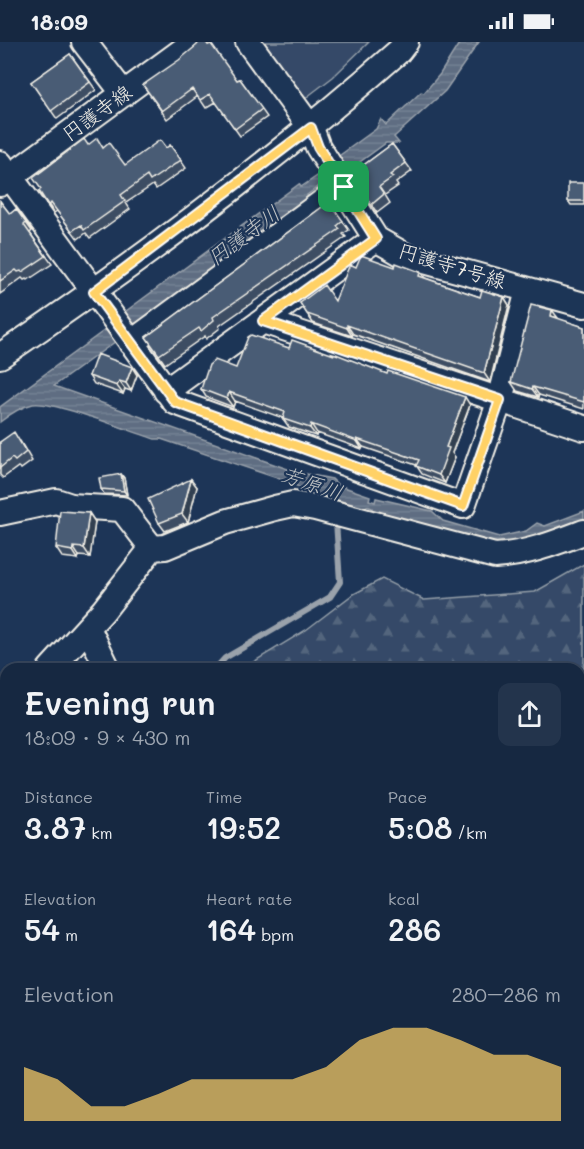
<!DOCTYPE html>
<html lang="en">
<head>
<meta charset="utf-8">
<style>
	:root { --surface:#162841; --page:#23344c; --text:#f1f3f6; --muted:#9ea6b1; --line:#35445a; --accent:#ffd166 }
	body { margin:0; font-family:Mali,"Klee One",sans-serif; background:var(--page); color:var(--text); height:100vh; display:flex; flex-direction:column; font-size:22px; white-space:nowrap }
	* { box-sizing:border-box; margin:0 }
	p { font-size:20px; color:var(--muted) }
	.icon { flex:none; width:33px; height:33px; fill:none; stroke:currentColor; stroke-width:2; stroke-linecap:round; stroke-linejoin:round }
	.map { position:relative; flex:1; overflow:hidden }
	.drawer { position:absolute; left:0px; top:621px; width:585px; height:486px; display:flex; flex-direction:column; background:var(--surface); border-radius:18px 18px 0 0; box-shadow:0 2px 4px #0004,0 0 0 2px var(--line) }
	.drawer>* { flex:none }
	.pin { position:absolute; display:grid; place-items:center; width:51px; height:51px; color:#fff; margin:-26px; border-radius:12px; box-shadow:0 3px 9px #0006 }
	.round { display:grid; place-items:center; flex:none; width:63px; height:63px; border-radius:12px; background:var(--page) }
	.headline { display:flex; align-items:center; justify-content:space-between; height:102px; padding:0 24px }
	h1 { font-size:33px; font-weight:600; line-height:45px }
	.stats { display:grid; grid-template-columns:repeat(3,1fr); gap:9px; height:102px; padding:6px 24px }
	.stats div { display:grid; align-content:center }
	.stats b { font-size:30px; font-weight:600 }
	.stats small { font-size:16px; font-weight:400 }
	.stats p { font-size:16px }
	.chart { height:168px; padding:12px 24px }
	.chart p { display:flex; justify-content:space-between }
	.chart svg { width:100%; height:108px; margin-top:6px; fill:var(--accent); opacity:.7 }
	.status { display:flex; justify-content:space-between; align-items:center; height:42px; padding:0 30px; background:var(--surface); direction:ltr }
	.status svg { height:16px; fill:currentColor }
	.map>svg:first-child { display:block }
</style>
</head>
<body>
<div class="status"><b>18:09</b><svg viewBox="0 0 49 12"><path d="M0 12V9h3v3zM5 12V6h3v6zM10 12V3h3v9zM15 12V0h3v12zM26 1h20v11H26zM47 4h2v5h-2z"/></svg></div>
<div class="map">
<svg width="584" height="1107" viewBox="0 0 584 1107">
	<defs>
		<pattern id="forest-firs" width="22" height="20" patternUnits="userSpaceOnUse" patternTransform="scale(1.5)"><rect width="22" height="20" fill="#354a67"/><path d="M5 1l3.5 6h-7zM16 11l3.5 6h-7z" fill="#53657d"/></pattern>
		<pattern id="water-rules" width="6" height="5" patternUnits="userSpaceOnUse" patternTransform="scale(1.5)"><rect width="6" height="5" fill="#5e6d82"/><path d="M0 2.5h6" fill="none" stroke="#768294"/></pattern>
	</defs>
	<rect width="100%" height="100%" fill="#1d3557"/>
	<filter id="ink" filterUnits="userSpaceOnUse"><feTurbulence type="fractalNoise" baseFrequency=".0167" numOctaves="2"/><feDisplacementMap in="SourceGraphic" scale="12" xChannelSelector="R" yChannelSelector="G"/><feConvolveMatrix kernelMatrix="1 2 1 2 8 2 1 2 1" color-interpolation-filters="sRGB"/></filter>
	<g filter="url(#ink)">
		<!-- green -->
		<path fill="#354a67" stroke="#949ea8" stroke-width="1.5" d="M255,0H369L333,35L299,61Z"/>
		<!-- forest -->
		<path fill="url(#forest-firs)" stroke="#949ea8" stroke-width="1.5" d="M584,522V1107H0V1034L6,1038V1101H579V627H242L306,588L352,553L382,537L424,558L535,550Z"/>
		<!-- water -->
		<path fill="url(#water-rules)" stroke="#9aa2ab" stroke-width="1.5" d="M460,0H479L445,49L394,95L399,101H386L346,130L326,139L307,153L309,158L161,263L159,268L54,344L296,430L332,437L338,443L370,454L369,458L375,460L376,456L432,469L443,479L499,495L526,489L537,481L545,484L584,469V481L503,509L371,471L372,466L367,464L365,468L333,456L321,459L292,441L161,397H155C132,390 52,358 33,362C20,365 10,372 0,380V365L109,285L122,272L299,142L301,145L320,132L336,116L376,87L381,77L386,83L421,50L424,51L440,32Z"/>
		<g fill="none" stroke-linecap="round" stroke-linejoin="round">
			<!-- stream -->
			<path stroke="#9aa2ab" stroke-width="6" d="M215,627L225,616L330,555L340,540L336,479
				M96,1101L98,1107
				M514,1101L530,1107"/>
			<!-- minor casing -->
			<g stroke="#f4f1e8" stroke-width="28">
				<path id="minor" d="M84,0L124,52
					M248,0L311,86L318,105L376,197L406,214L584,263
					M0,121L175,360L463,464L500,358L528,248
					M0,142L194,0
					M263,279L584,386
					M131,301L343,145
					M0,314C139,220 273,120 399,9L406,0
					M166,349L376,197
					M0,471L56,459L71,464L122,467L152,506
					M88,586L108,627
					M50,627L103,569L152,506L165,505L225,480L275,466L293,462L315,466L495,514C527,512 555,501 584,490
					M0,670L6,664
					M0,1011L6,1015"/>
			</g>
			<!-- minor -->
			<use href="#minor" stroke="#1d3557" stroke-width="24"/>
		</g>
		<!-- wall -->
		<path fill="#3e4e64" stroke="#f4f1e8" stroke-width="1.5" d="M70,12L96,48L57,77L31,40Z
			M240,37L267,75L240,94L216,60L206,66L198,54L167,77L143,43L237,38Z
			M392,102L412,129L396,141L398,144L385,153L390,161L377,171L355,138L357,136L353,131Z
			M88,103L103,106L125,123L166,106L170,103L186,126L156,147L153,143L126,161L130,167L90,196L86,191L78,197L57,169L54,171L39,149Z
			M584,141V163H571L568,159Z
			M0,159L10,172L16,167L32,189L30,191L52,222L28,238L26,237L24,238L22,236L0,252Z
			M329,160L349,188L343,192L346,195L219,284L220,286L206,297L205,294L165,322L146,295Z
			M356,225H395L420,230L425,236L480,255H504L509,263L490,340L353,292L352,294L313,281L300,261L335,259Z
			M558,277L584,285V367L539,353L538,355L517,349L511,340Z
			M289,306L387,332L470,363L452,411L455,415L445,441L422,432L416,423L363,405L362,407L317,391L316,394L289,385L283,377V376L235,359L233,365L206,355L201,347L236,326Z
			M137,333L131,349L125,347L123,352L94,342L89,334Z
			M20,399L32,419L21,427L18,425L3,436L0,433V400Z
			M121,432L124,436L127,453L104,452L101,447Z
			M191,437L197,445L188,480L165,489L159,481Z
			M89,471L95,480L90,515L79,514L78,517L62,515L56,506Z"/>
		<!-- shaded-wall -->
		<path fill="#324051" stroke="#f4f1e8" stroke-width="1.5" d="M504,255L509,263L490,340L484,331Z
			M552,268L558,276L551,274Z
			M347,283L353,292L352,294L347,286Z
			M132,325L137,333L131,349L126,341Z
			M119,339L125,347L123,352L117,344Z
			M533,345L539,353L538,355L532,347Z
			M229,350L235,359L233,365L227,357Z
			M465,355L470,363L452,411L455,415L445,441L439,433L446,405Z
			M311,382L317,391L316,394L310,386Z
			M357,397L363,405L362,407L357,399Z
			M121,432L124,436L127,453L124,449Z
			M191,437L197,445L188,480L182,472Z
			M89,471L95,480L90,515L84,506Z
			M73,505L79,514L78,517L73,509Z"/>
		<!-- building -->
		<path fill="#485b74" stroke="#f4f1e8" stroke-width="1.5" d="M199,0H206L208,3L211,2L237,38L240,37L262,67L235,87L210,52L200,58L192,47L162,69L143,43L179,18L197,3Z
			M70,12L90,40L51,69L31,40Z
			M97,96L103,106L109,101L125,123L160,98L166,106L170,103L181,118L150,139L147,134L121,153L125,159L84,188L81,183L72,189L51,161L48,163L39,149L41,147L33,136L84,97L88,103Z
			M392,102L406,121L390,133L393,135L379,145L384,152L371,163L355,138L357,136L353,131Z
			M568,141H584V159H568Z
			M0,159L10,172L16,167L26,181L24,183L46,214L22,230L21,229L18,230L16,228L0,239Z
			M329,160L343,179L337,184L340,187L213,275L214,278L201,289L199,286L159,313L146,295Z
			M361,213L395,225L396,221L420,230L419,234L480,255L482,248L504,255L484,331L347,283V286L307,272L300,261L324,243L335,259L350,222L356,225Z
			M531,263L552,268L551,274L584,285V360L533,345L532,347L511,340Z
			M251,293L289,306L292,298L334,313L332,311L336,312L387,332L388,329L465,355L446,405L449,406L439,433L416,424L419,418L357,397V399L311,382L310,386L283,377L285,370L229,350L227,357L201,347L209,323L215,318L236,326L248,295Z
			M97,312L132,325L126,341L119,339L117,344L89,334Z
			M14,390L26,410L15,419L12,416L0,426V400Z
			M121,432L124,449L101,447L99,436Z
			M191,437L182,472L159,481L148,457Z
			M60,469L89,471L84,506L73,505V509L56,506Z"/>
	</g>
	<g fill="none" stroke-linecap="round" stroke-linejoin="round" filter="url(#ink)">
		<!-- route casing -->
		<g stroke="#fff" stroke-width="12">
			<path id="route" d="M311,86L318,105L376,197L263,279L500,358L463,464L175,360L94,250Z"/>
		</g>
		<!-- route -->
		<use href="#route" stroke="#ffd166" stroke-width="8"/>
	</g>
	<g text-anchor="middle" stroke-width="4.5" stroke-linejoin="round" paint-order="stroke">
		<!-- street labels -->
		<g font-size="20" fill="#f4f1e8" stroke="#1d3557">
			<text transform="translate(97 71) rotate(-36)" y="7">円護寺線</text>
			<text transform="translate(452 224) rotate(17)" y="7">円護寺7号線</text>
		</g>
		<!-- water labels -->
		<g font-size="21" font-style="italic" fill="#c0c3c4" stroke="#1d3557">
			<text transform="translate(244 194) rotate(-37)" y="7">円護寺川</text>
			<text transform="translate(312 442) rotate(19)" y="7">芳原川</text>
		</g>
	</g>
</svg>
<div class="pin" style="left:344px;top:145px;background:#1e9e55"><svg class="icon" aria-label="arrive" viewBox="0 0 24 24"><path d="M6 21V4h12l-3 4 3 4H6"/></svg></div>
<section class="drawer">
<div class="headline"><div><h1>Evening run</h1><p>18:09 · 9 × 430 m</p></div><a class="round"><svg class="icon" aria-label="share" viewBox="0 0 24 24"><path d="M12 15V3M7 8l5-5 5 5M5 13v7h14v-7"/></svg></a></div>
<div class="stats">
<div><p>Distance</p><b>3.87<small> km</small></b></div>
<div><p>Time</p><b>19:52</b></div>
<div><p>Pace</p><b>5:08<small> /km</small></b></div>
</div>
<div class="stats">
<div><p>Elevation</p><b>54<small> m</small></b></div>
<div><p>Heart rate</p><b>164<small> bpm</small></b></div>
<div><p>kcal</p><b>286</b></div>
</div>
<div class="chart"><p><span>Elevation</span>280–286 m</p>
<svg viewBox="0 0 160 44" preserveAspectRatio="none"><path d="M0 44V22L10 27L20 38L30 38L40 33L50 27L60 27L70 27L80 27L90 22L100 11L110 6L120 6L130 11L140 17L150 17L160 22V44z"/></svg>
</div>
</section>
</div>
</body>
</html>
